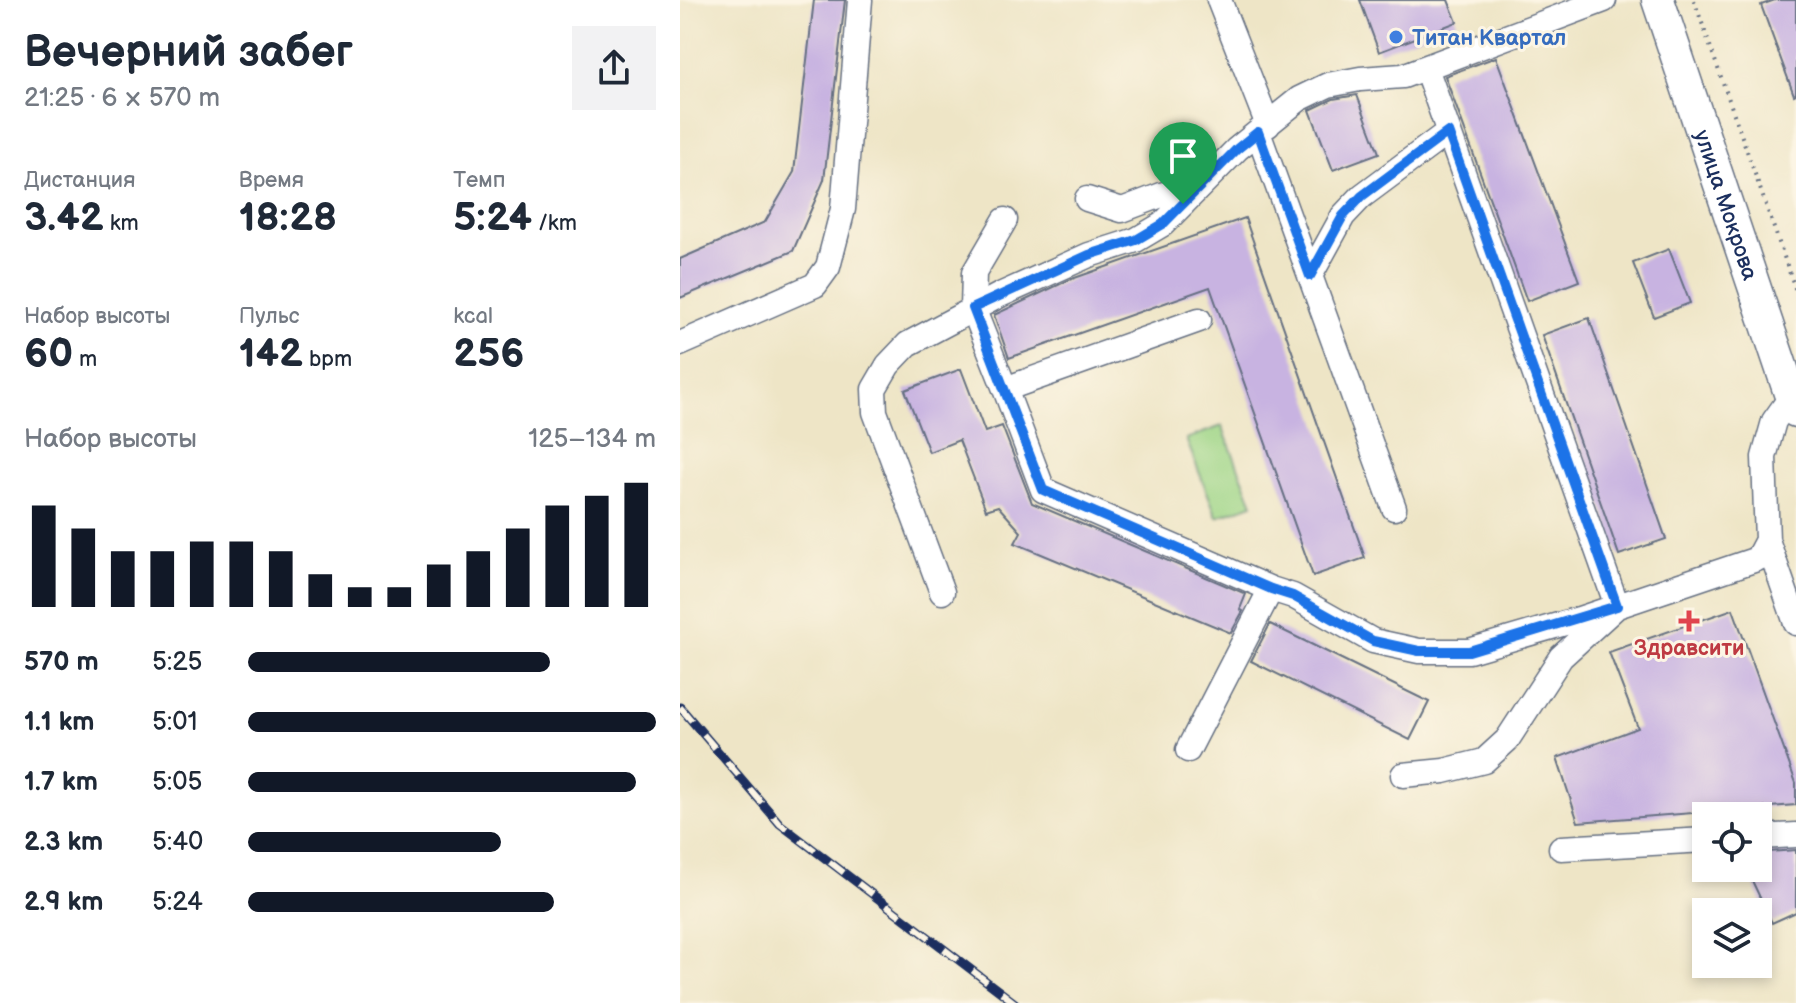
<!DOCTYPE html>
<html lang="ru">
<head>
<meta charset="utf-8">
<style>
	:root { --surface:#fff; --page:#f2f2f3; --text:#1f2937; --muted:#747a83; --accent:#111827 }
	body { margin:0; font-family:"Balsamiq Sans",sans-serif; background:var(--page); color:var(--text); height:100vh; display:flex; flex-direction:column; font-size:30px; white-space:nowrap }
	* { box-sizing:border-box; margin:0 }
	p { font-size:26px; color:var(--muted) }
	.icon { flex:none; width:44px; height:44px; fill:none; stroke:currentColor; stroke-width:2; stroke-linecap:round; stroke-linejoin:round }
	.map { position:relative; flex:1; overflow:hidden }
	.details { display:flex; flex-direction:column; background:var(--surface); width:680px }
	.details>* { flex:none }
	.tools { position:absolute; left:1012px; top:802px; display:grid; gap:16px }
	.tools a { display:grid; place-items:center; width:80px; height:80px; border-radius:0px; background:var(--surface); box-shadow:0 4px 12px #0003; font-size:40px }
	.pin { position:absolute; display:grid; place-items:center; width:68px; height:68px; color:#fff; margin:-82px -34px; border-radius:50% 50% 50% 0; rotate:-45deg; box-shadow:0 0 8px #0007 }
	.pin .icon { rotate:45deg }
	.round { display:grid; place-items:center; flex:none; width:84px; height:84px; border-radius:0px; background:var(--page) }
	.head { display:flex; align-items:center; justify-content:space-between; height:136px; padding:0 24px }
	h1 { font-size:44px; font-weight:700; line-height:60px }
	.figures { display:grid; grid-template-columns:repeat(3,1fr); gap:12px; height:136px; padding:8px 24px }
	.figures div { display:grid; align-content:center }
	.figures b { font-size:40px; font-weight:700 }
	.figures small { font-size:22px; font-weight:400 }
	.figures p { font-size:22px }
	.chart { height:224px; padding:16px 24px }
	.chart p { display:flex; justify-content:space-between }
	.chart svg { width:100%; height:144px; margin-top:8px; stroke:var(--accent); stroke-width:6 }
	ul { padding:0 24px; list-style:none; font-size:26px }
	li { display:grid; grid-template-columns:128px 96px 1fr; align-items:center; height:60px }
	li i { height:20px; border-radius:10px; background:var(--accent) }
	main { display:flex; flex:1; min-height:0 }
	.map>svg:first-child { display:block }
</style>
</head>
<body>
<main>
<section class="details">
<div class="head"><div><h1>Вечерний забег</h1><p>21:25 · 6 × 570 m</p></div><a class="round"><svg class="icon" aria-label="share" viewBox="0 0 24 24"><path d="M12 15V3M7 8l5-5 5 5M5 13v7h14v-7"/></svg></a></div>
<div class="figures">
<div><p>Дистанция</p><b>3.42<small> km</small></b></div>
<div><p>Время</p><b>18:28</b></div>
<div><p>Темп</p><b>5:24<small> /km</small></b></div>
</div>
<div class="figures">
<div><p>Набор высоты</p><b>60<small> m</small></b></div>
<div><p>Пульс</p><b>142<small> bpm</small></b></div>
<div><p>kcal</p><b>256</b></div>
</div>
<div class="chart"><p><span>Набор высоты</span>125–134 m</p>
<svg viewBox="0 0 160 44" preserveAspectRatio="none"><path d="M5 44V13M15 44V20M25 44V27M35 44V27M45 44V24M55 44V24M65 44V27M75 44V34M85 44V38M95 44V38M105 44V31M115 44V27M125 44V20M135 44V13M145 44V10M155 44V6"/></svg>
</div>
<ul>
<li><b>570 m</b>5:25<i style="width:74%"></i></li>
<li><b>1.1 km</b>5:01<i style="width:100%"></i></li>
<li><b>1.7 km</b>5:05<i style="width:95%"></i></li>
<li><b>2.3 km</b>5:40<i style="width:62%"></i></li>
<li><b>2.9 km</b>5:24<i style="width:75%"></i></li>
</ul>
</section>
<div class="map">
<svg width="1116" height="1003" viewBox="0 0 1116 1003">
	<rect width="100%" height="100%" fill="#fcf5e5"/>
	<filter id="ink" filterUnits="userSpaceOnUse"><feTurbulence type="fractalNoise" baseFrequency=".0125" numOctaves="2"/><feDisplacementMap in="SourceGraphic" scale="16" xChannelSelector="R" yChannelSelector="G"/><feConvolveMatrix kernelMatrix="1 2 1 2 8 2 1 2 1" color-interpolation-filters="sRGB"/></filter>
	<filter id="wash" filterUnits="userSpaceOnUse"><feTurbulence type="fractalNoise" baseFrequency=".006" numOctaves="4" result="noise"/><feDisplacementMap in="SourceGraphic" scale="32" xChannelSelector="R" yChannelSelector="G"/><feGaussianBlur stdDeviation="1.8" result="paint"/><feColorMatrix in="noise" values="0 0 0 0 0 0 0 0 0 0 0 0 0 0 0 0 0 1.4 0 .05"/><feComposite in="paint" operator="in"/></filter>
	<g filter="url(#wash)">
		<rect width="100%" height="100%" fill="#eee5c6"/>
		<!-- green -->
		<path fill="#9fd587" stroke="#5d8272" stroke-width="2" d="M542,426L573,504L537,517L506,439Z"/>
		<g id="blocks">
			<!-- building -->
			<path fill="#c8b3e1" d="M134,0H165L144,180L113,251L0,298V259L85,222L114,172Z
				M680,0H768L777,22L699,52Z
				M1095,0H1116V94L1114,95L1081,5Z
				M816,57L899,281L847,301L765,76Z
				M677,95L699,153L653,170L630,110L653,99Z
				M565,218L685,558L633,576L530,287L329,358L314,315L389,280Z
				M989,249L1010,303L974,317L953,263Z
				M909,318L986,539L939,555L862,335Z
				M281,369L305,432L322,426L352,503L566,594L560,609L563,611L551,633L335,543L341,532L318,506L306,510L279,440L249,452L225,390Z
				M1053,609L1116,783V805L898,822L877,758L958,728L929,652Z
				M590,624L749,702L730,740L571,661Z
				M1116,850V912L1092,923L1066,868H1078V856L1088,852Z"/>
		</g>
	</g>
	<g filter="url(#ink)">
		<use href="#blocks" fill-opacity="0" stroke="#656f82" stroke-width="2"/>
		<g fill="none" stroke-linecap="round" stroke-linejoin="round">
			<!-- minor casing -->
			<g stroke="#656f82" stroke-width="27">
				<path id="minor" d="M539,0L588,125
					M578,132L714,508
					M407,199L442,210L484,194L503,204
					M325,220L294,273L293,308L325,389
					M630,276L663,216L682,196L768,132
					M519,320L325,389L363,490L591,589L613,596L693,641L739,651H789L899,619L1077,559L1087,540L1084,457L1094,421L1111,397
					M0,344L135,285L148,267L163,209L180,0
					M1087,540L1116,623
					M262,592L195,412L194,389L208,365L228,344L320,295L409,255L456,240L483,224L557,149L619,99L648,85L680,79L723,76L924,0
					M508,750L591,589
					M723,775L764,771L804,761L827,740L881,657L937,606L746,68
					M1078,837L1116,835
					M881,848L1026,840"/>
			</g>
			<!-- major casing -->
			<g stroke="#656f82" stroke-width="35">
				<g id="major">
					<path id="s1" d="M978,0L1116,411"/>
				</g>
			</g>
			<!-- path -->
			<path stroke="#656f82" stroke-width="4" stroke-dasharray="2 6" stroke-linecap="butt" d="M1014,0L1116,291"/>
			<!-- minor -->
			<use href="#minor" stroke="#fff" stroke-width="24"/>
			<!-- major -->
			<use href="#major" stroke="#fff" stroke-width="32"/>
			<!-- rail casing -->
			<g stroke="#1b2f5e" stroke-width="9">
				<path id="rail" d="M0,707L100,824L335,1003"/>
			</g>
			<!-- rail -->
			<use href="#rail" stroke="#fcf5e5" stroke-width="6" stroke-dasharray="18" stroke-linecap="butt"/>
		</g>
	</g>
	<g fill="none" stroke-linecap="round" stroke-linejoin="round" filter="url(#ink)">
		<!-- route casing -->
		<g stroke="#fff" stroke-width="16">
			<path id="route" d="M578,132L630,276L663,216L682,196L768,132L937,606L789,651H739L693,641L613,596L591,589L363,490L293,308L409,255L456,240L483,224L557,149Z"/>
		</g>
		<!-- route -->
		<use href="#route" stroke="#1a73e8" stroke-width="10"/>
	</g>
	<!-- markers -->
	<circle fill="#3f7fe0" stroke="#fcf5e5" stroke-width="3" cx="716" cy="37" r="8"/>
	<path fill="#e0444e" stroke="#fcf5e5" stroke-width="3" d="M1005 609h8v8h8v8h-8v8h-8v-8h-8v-8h8z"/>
	<g text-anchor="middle" stroke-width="6" stroke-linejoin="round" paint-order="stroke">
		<!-- shop labels -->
		<g font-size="22" font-weight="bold" fill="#366cbe" stroke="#fcf5e5" text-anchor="start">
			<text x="732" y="45">Титан Квартал</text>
		</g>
		<!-- street labels -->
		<g font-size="22" fill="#1b2f5e" stroke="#fcf5e5">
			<text dy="8" stroke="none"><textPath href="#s1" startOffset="216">улица Мокрова</textPath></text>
		</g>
		<!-- health labels -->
		<g font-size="22" font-weight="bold" fill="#be3a42" stroke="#fcf5e5">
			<text x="1009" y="655">Здравсити</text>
		</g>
	</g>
</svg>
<div class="tools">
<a><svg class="icon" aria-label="locate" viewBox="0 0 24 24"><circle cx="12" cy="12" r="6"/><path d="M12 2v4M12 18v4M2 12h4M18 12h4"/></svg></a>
<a><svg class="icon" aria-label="layers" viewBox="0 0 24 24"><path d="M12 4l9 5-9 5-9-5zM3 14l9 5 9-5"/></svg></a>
</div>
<div class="pin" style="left:503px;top:204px;background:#1e9e55"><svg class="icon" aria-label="arrive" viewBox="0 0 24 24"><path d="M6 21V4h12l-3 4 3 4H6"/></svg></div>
</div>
</main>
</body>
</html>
